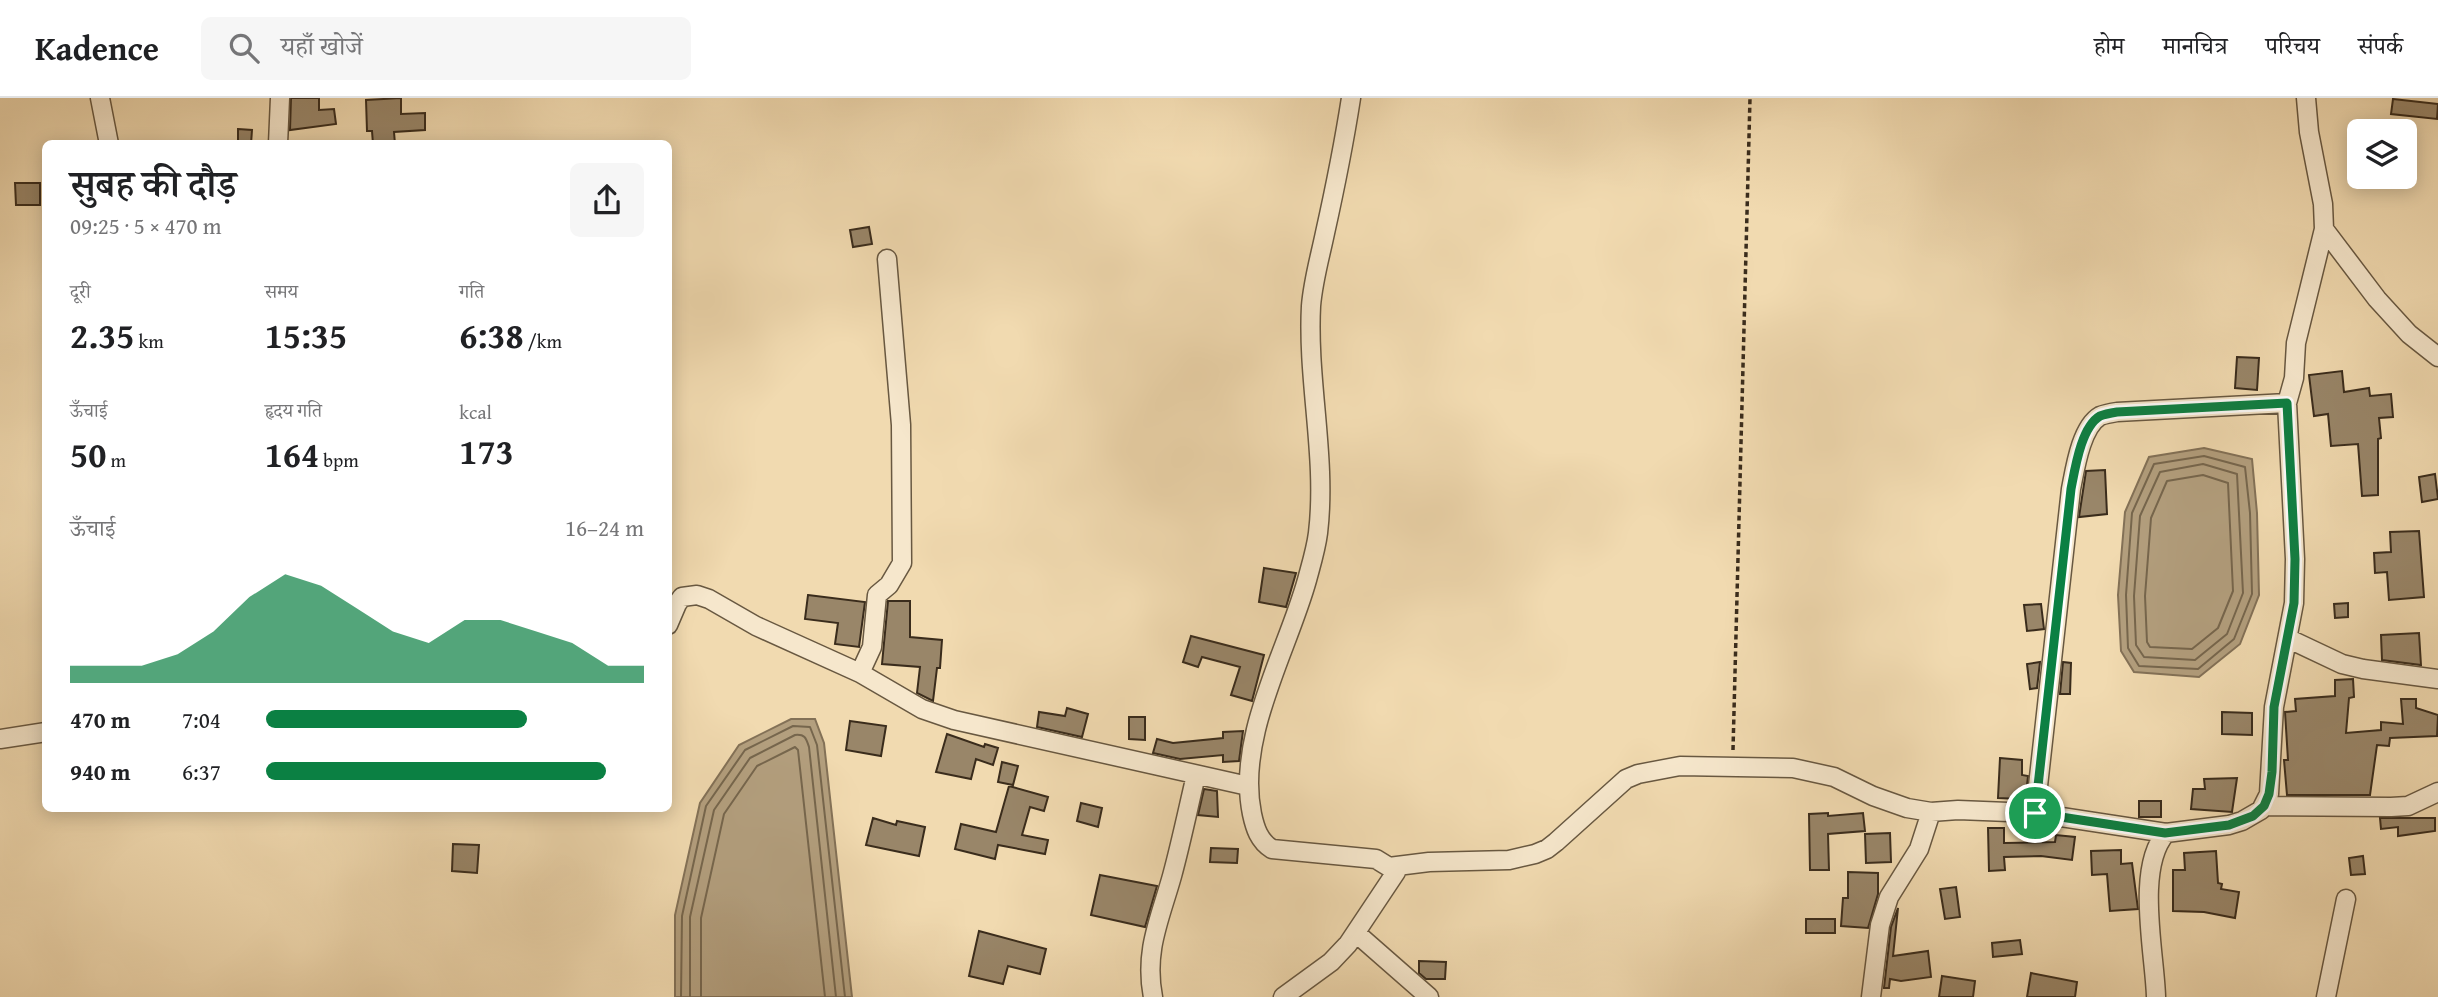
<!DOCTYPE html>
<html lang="hi">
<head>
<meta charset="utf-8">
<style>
	:root { --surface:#fff; --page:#f6f6f6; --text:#202124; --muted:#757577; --line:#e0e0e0; --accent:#0b8043 }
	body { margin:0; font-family:"Gentium Book Plus","Noto Serif Devanagari",serif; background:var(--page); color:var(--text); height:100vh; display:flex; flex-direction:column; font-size:26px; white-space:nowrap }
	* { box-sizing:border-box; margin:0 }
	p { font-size:23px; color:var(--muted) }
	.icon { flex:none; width:38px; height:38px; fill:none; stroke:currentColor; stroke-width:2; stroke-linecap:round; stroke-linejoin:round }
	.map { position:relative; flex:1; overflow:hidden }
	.details { position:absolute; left:42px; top:42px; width:630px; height:672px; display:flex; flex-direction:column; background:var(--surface); border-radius:10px; box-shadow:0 4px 18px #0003 }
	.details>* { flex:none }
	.controls { position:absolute; left:2347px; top:21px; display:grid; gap:14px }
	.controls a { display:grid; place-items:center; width:70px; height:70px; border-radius:10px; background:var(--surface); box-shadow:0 4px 18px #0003; font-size:35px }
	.pin { position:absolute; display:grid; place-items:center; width:60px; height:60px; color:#fff; margin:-30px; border:4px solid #fff; border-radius:50%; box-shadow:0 2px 7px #0007 }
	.round { display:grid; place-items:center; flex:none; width:74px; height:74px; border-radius:10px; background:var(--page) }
	.head { display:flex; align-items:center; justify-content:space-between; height:119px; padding:0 28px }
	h1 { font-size:38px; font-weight:600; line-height:52px }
	.stats { display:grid; grid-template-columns:repeat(3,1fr); gap:10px; height:119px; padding:7px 28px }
	.stats div { display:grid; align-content:center }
	.stats b { font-size:35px; font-weight:600 }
	.stats small { font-size:19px; font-weight:400 }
	.stats p { font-size:19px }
	.chart { height:196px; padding:14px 28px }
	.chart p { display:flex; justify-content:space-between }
	.chart svg { width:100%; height:126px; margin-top:7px; fill:var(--accent); opacity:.7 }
	ul { padding:0 28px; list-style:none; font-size:23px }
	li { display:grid; grid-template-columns:112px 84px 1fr; align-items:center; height:52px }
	li i { height:18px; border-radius:9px; background:var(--accent) }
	header { display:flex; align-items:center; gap:42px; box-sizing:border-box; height:98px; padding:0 35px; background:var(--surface); border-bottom:2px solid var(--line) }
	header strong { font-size:33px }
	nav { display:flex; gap:38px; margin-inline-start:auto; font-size:24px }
	.search { width:490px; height:63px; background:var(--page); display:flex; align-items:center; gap:18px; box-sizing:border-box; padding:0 24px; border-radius:10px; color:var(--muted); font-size:26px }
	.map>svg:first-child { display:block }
</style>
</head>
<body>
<header>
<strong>Kadence</strong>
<div class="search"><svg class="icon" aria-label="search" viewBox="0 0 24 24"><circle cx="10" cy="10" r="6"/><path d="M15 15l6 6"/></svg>यहाँ खोजें</div>
<nav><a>होम</a><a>मानचित्र</a><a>परिचय</a><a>संपर्क</a></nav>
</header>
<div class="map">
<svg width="2438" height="899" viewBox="0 0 2438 899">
	<rect width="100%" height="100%" fill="#f1dab0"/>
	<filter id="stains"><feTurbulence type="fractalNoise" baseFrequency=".00286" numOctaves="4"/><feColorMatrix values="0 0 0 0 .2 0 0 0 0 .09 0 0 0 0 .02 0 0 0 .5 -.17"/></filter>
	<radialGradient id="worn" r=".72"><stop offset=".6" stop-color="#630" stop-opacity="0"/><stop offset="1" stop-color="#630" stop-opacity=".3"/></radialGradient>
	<!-- water -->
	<path fill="#b39f7e" stroke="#837157" stroke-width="2" d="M2204,350L2252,361L2257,415L2259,497L2240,546L2199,579L2134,574L2121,553L2118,497L2125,414L2149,359Z
		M791,621H815L824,645L852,899H675V817L700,705L739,647Z"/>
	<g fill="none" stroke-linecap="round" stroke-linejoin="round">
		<!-- shore -->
		<path stroke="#76664d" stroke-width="2" d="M2204,358L2245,369L2250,415L2252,496L2234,541L2198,571L2139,568L2128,550L2126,497L2132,415L2154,366Z
			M2203,366L2237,376L2243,495L2227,536L2195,562L2144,559L2136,547L2134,498L2140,418L2160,374Z
			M2203,377L2228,385L2233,493L2218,530L2192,551L2150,549L2147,544L2145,498L2151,420L2167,383Z
			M681,899L682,818L706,708L745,652L793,628L810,629L817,647L845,899
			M690,899V819L714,712L750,660L795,637C805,636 806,640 809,649L836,899
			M701,899V820L724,716L757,668L795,649L798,652L825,899"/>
	</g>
	<!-- building -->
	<path fill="#998669" stroke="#3a2c1c" stroke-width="2" d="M291,0H319V12L334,11L336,26L290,32Z
		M401,0V16L425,15V32L394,34L395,46H373L372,33H367L366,2Z
		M2393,1L2438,6L2437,21L2391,16Z
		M238,31L252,32L251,46H238Z
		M15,85H40V107H16Z
		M869,129L872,146L853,149L850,132Z
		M2237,259L2259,260L2257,292L2235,290Z
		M2342,273L2344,294L2369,290L2370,298L2391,296L2393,319L2379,320L2381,340L2378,341V397L2362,398L2358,346L2331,348L2328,316L2314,318L2309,277Z
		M2105,372L2107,416L2079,419L2086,373Z
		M2435,376L2438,401L2422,404L2419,379Z
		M2419,433L2424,499L2389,502L2387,474L2375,475L2374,455L2391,454L2390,434Z
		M1264,470L1296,475L1286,509L1259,504Z
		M808,497L865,504L859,549L835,546L838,525L805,521Z
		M888,503H910V539L942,542L940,570H937L933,603L917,595L920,569L882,566Z
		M2348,505V519L2335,520L2334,506Z
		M2041,506L2044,531L2027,533L2024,507Z
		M2419,535L2421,567L2382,562L2381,537Z
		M1191,538L1264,557L1252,603L1231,597L1240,569L1202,559L1198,569L1183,564Z
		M2040,564L2037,590L2030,591L2027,566Z
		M2063,564L2071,565L2070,596H2060Z
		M2353,581L2354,599L2349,600L2346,635L2381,632V624L2403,626L2401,601H2416V610L2438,617L2437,638L2390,640L2389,648L2377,647L2370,697H2287L2284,662H2288L2285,614L2296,613L2295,601L2335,598V582Z
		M1067,610L1088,616L1082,639L1037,629L1039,614L1065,618Z
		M2222,614L2252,615V637L2222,636Z
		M1129,619H1145V642L1129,641Z
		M850,623L886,628L881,658L846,652Z
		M1243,633L1239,663L1223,664V657L1180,661L1153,655L1157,641L1173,645L1223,640V634Z
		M947,636L984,649L985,646L998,650L993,667L976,661L971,681L936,674Z
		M2000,660L2022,662V677L2028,678L2026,696H2021L2020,701L1998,700Z
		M1002,664L1018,668L1013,687L998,684Z
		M2237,680L2232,714L2191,711L2193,691H2205L2204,681Z
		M1009,688L1048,699L1044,713L1030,709L1022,737L1048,742L1045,756L998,747L995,761L955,751L961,726L996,734Z
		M1204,691L1217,693L1218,719L1198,717Z
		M2139,703H2161V719H2139Z
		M1081,705L1102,710L1098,729L1077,723Z
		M1828,715V718L1863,715L1865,733L1828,736L1829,772H1810L1809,716Z
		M873,720L896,727L897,723L925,729L919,758L866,747Z
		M2380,720H2435V733L2398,738V729L2381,731Z
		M1988,730H2004V745L2055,744L2056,737L2075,739L2072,762L2041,758L2004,759L2005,772L1989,773Z
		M1890,735L1891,764L1866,765L1865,736Z
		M453,746L479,747L477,775L452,773Z
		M1211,750L1238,751L1237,765L1210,764Z
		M2121,752V766L2132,765L2138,811L2110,813L2107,776L2092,777L2091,753Z
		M2216,753L2218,785L2222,786L2221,791L2239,794L2235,820L2204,814L2173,813V772H2185L2184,755Z
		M2363,758L2365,776L2351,777L2349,760Z
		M1848,774L1878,775V796L1868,830L1841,828L1843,800H1848Z
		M1100,777L1157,788L1145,829L1091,817Z
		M1956,789L1960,819L1945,821L1940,791Z
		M1898,810L1893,858L1928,853L1931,879L1901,883L1890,881L1889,890H1884L1891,829Z
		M1806,821H1835V835H1806Z
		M979,833L1046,851L1040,876L1008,868L1003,886L969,878Z
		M2020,842L2022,856L1993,859L1992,845Z
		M1419,863L1446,864L1445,881H1426L1419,875Z
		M2031,875L2077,884L2075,899H2027Z
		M1942,878L1975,883L1973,899H1939Z"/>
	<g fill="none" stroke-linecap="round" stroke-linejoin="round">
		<!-- minor casing -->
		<g stroke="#685841" stroke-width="21">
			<path id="minor" d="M100,0L109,46
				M1351,0C1344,45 1335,90 1325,135C1320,159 1313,183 1311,208C1307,283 1327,360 1318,435C1316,451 1311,467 1307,482C1287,554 1236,639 1252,716C1255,730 1259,743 1272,751L1376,761L1389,769
				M278,46L280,0
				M2324,131L2377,201L2409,236L2438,259
				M668,527L677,506L682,499L697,497L709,501L756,528L860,575L922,611L954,622L1248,688
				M2289,541L2342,566L2363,571L2438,581
				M860,575L872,549L877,497L889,487L902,465L901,327L887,161
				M0,641L46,634
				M2264,708L2391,709L2408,708L2438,694
				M2035,715L2071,391C2075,371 2081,329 2100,318C2105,316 2111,315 2117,314L2287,305
				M1356,835L1429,899
				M1153,899C1144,853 1160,821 1172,778C1181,745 1188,711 1196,677
				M1283,899L1331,864L1348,846L1396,774L1389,769L1429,764L1509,762L1535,756L1547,751L1556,744L1626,681L1638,676L1680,668L1793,670L1834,679L1873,698L1907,710L1931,714L1958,712L2035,715L2166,735
				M1871,899L1880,827L1889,799L1919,751L1931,714
				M2156,899C2155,856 2135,770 2166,735L2229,727L2242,723L2261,712L2269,696L2274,609L2294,505L2295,461L2287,305L2294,280L2296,245L2324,131L2323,106L2309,34L2306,0
				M2326,899L2346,801"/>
		</g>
		<!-- path -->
		<path stroke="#3a2c1c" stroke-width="3.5" stroke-dasharray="5 3.5" stroke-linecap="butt" d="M1733,652L1750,0"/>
		<!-- minor -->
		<use href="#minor" stroke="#f6e7cc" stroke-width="18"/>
	</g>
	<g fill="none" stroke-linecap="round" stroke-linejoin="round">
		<!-- route casing -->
		<g stroke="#fff" stroke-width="14">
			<path id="route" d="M2287,305L2295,461L2294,505L2274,609L2272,674L2269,696L2264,708L2253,718L2229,727L2165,735L2035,715L2071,391C2075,371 2081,329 2100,318C2105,316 2111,315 2117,314Z"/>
		</g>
		<!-- route -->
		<use href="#route" stroke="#0b8043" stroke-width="9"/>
	</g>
	<rect width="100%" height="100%" filter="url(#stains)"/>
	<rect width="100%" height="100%" fill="url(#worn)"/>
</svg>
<div class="controls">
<a><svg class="icon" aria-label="layers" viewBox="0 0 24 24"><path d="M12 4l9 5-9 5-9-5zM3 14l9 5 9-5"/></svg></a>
</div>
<div class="pin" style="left:2035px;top:715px;background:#1e9e55"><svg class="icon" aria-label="arrive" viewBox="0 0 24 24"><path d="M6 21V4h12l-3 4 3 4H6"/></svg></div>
<section class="details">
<div class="head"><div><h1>सुबह की दौड़</h1><p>09:25 · 5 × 470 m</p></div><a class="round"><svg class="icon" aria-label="share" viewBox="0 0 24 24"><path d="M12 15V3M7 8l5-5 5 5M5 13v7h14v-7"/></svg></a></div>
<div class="stats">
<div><p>दूरी</p><b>2.35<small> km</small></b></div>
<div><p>समय</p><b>15:35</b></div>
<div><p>गति</p><b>6:38<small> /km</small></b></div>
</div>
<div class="stats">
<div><p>ऊँचाई</p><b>50<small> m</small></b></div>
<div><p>हृदय गति</p><b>164<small> bpm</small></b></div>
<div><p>kcal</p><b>173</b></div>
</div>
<div class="chart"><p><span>ऊँचाई</span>16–24 m</p>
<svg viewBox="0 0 160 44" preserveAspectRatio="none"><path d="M0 44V38L10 38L20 38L30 34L40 26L50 14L60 6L70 10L80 18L90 26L100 30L110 22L120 22L130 26L140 30L150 38L160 38V44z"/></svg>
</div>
<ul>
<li><b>470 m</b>7:04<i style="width:69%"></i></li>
<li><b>940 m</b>6:37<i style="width:90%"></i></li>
</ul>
</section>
</div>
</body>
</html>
